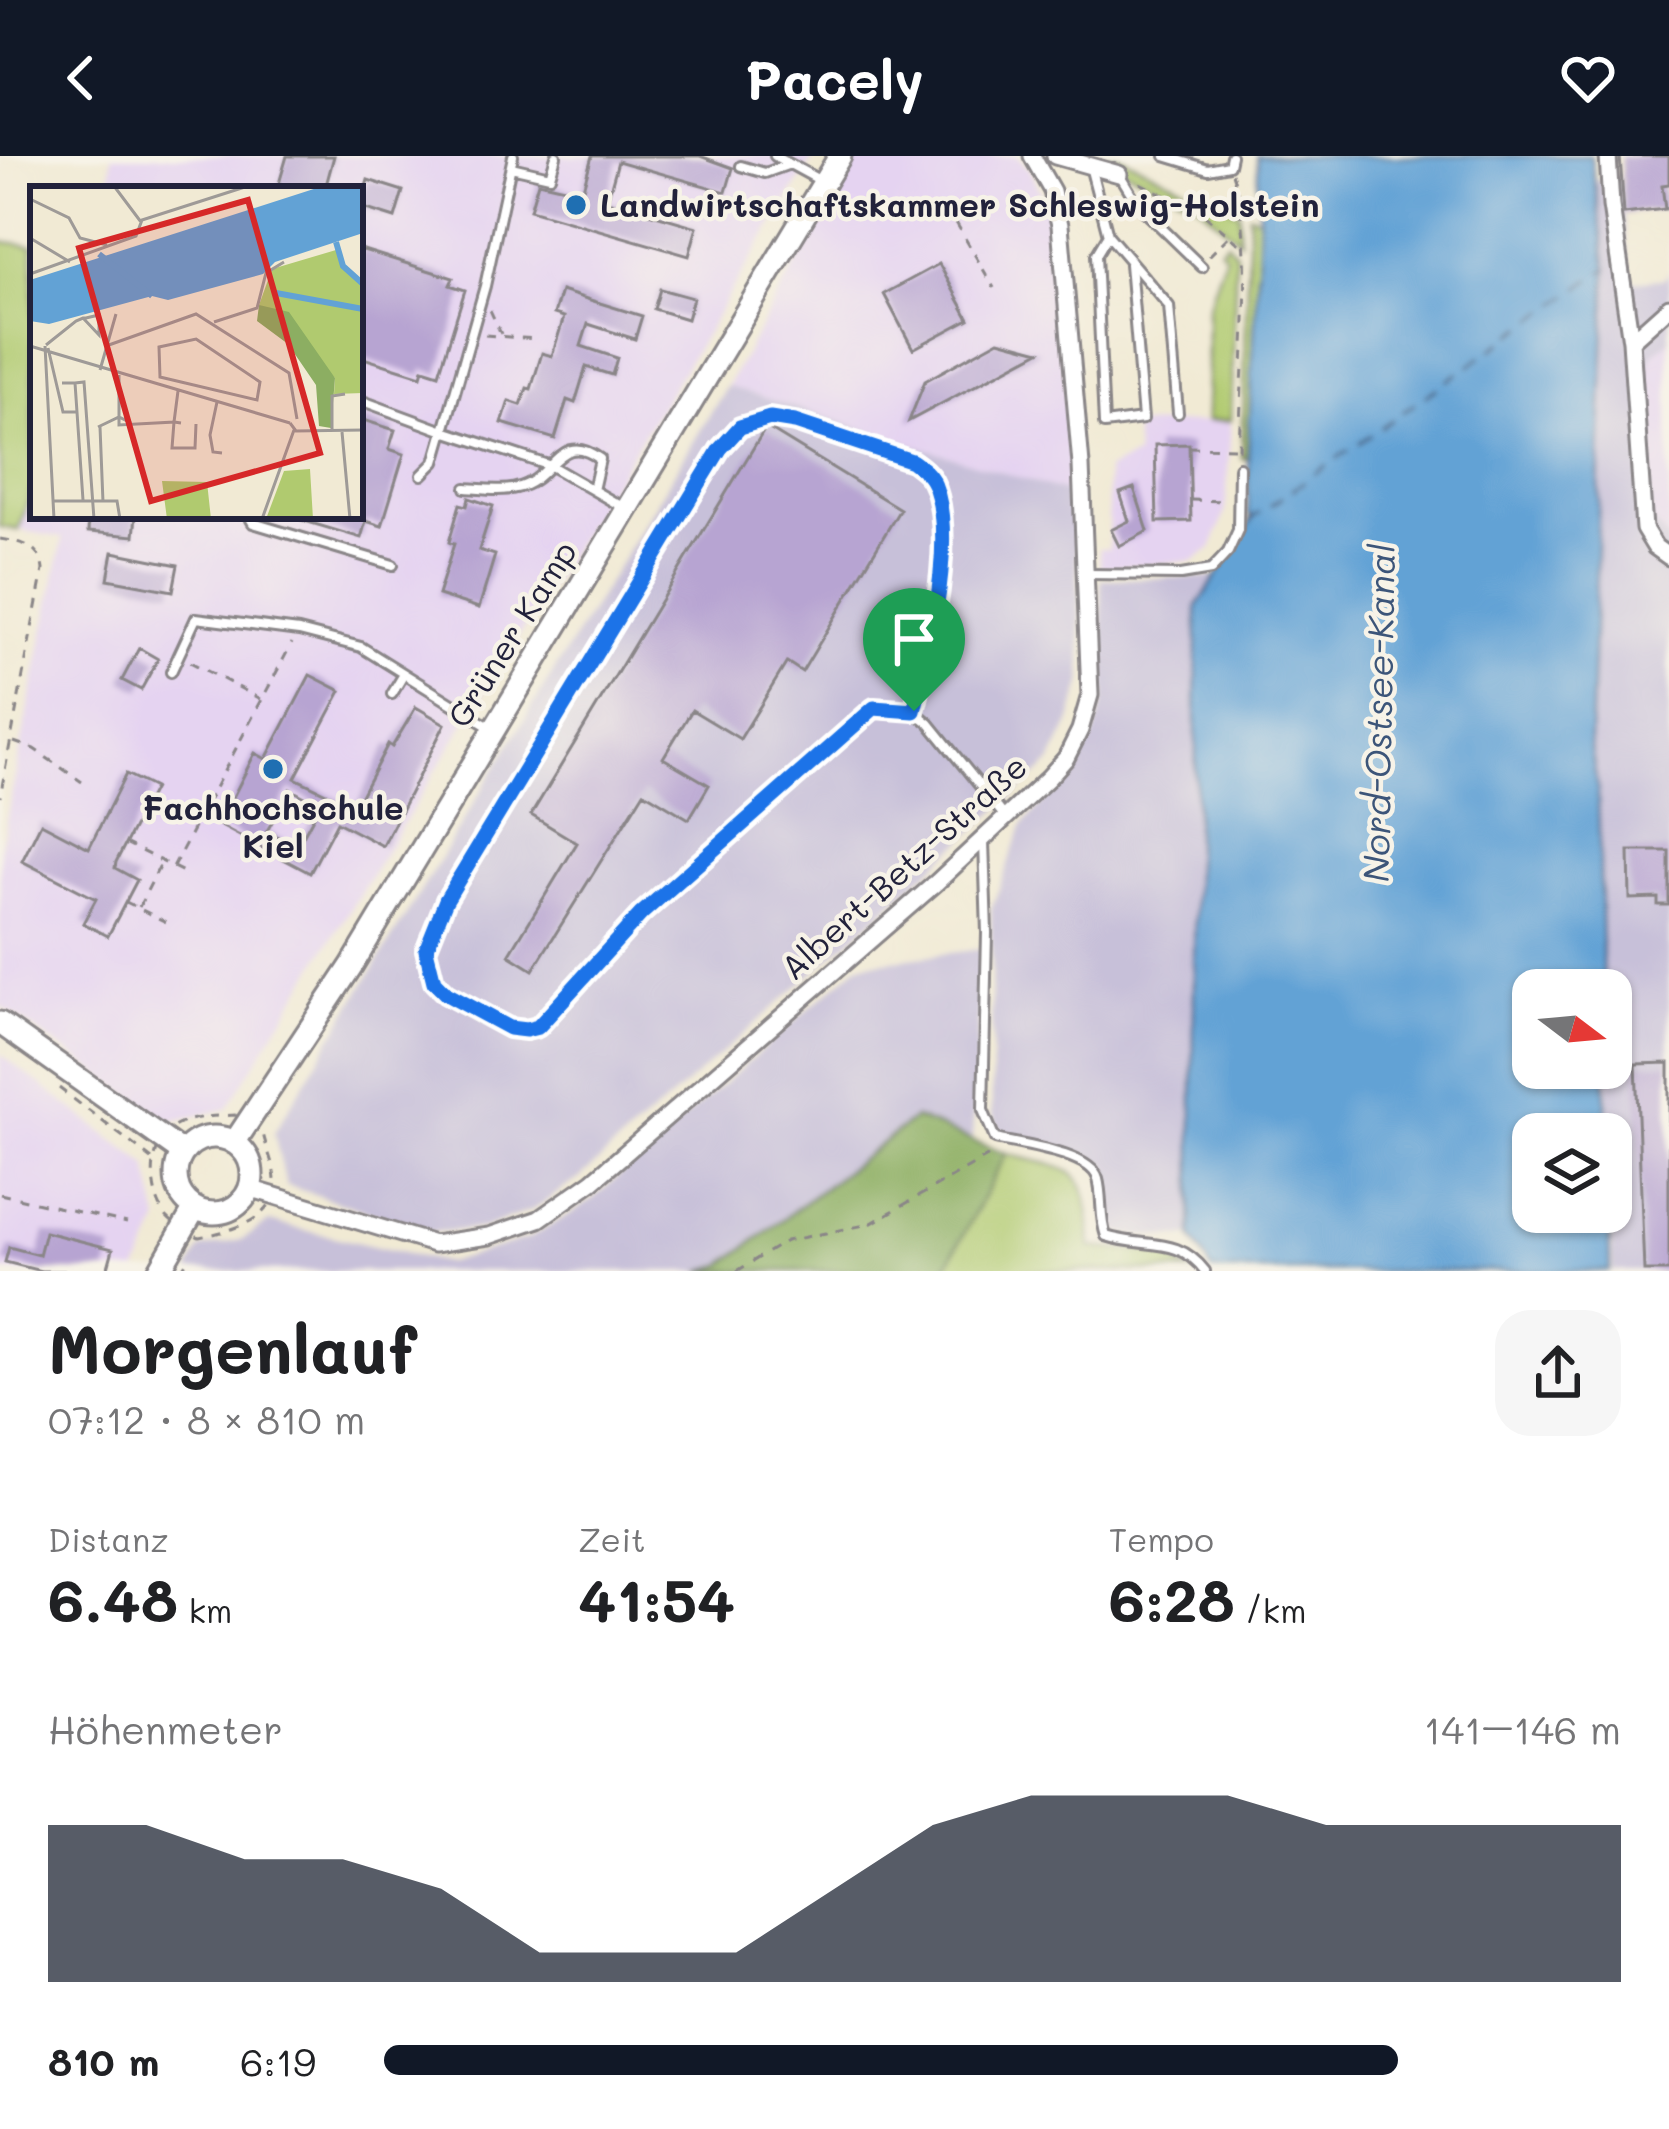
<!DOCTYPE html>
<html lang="de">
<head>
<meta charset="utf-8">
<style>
	:root { --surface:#fff; --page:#f6f6f6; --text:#202124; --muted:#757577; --accent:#111827 }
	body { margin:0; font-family:Mali,sans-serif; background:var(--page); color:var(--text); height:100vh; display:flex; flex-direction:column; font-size:45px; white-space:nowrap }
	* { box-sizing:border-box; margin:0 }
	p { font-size:39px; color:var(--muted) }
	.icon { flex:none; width:66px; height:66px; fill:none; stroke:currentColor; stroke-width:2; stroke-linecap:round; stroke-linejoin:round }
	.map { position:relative; height:1115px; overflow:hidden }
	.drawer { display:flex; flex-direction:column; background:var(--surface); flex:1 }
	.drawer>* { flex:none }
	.needle { width:78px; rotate:106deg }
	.controls { position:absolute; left:1512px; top:813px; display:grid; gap:24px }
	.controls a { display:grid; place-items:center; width:120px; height:120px; border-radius:24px; background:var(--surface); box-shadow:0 3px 9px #0004; font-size:60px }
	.pin { position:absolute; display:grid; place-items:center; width:102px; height:102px; color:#fff; margin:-123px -51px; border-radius:50% 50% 50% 0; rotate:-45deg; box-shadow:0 0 12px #0007 }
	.pin .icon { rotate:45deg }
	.round { display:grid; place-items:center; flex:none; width:126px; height:126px; border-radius:36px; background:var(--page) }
	.summary { display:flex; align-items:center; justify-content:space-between; height:204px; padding:0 48px }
	h1 { font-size:66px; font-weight:700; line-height:90px }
	.figures { display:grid; grid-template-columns:repeat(3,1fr); gap:18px; height:204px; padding:12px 48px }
	.figures div { display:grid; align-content:center }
	.figures b { font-size:60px; font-weight:700 }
	.figures small { font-size:33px; font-weight:400 }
	.figures p { font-size:33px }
	.chart { height:336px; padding:24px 48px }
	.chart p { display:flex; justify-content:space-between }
	.chart svg { width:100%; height:216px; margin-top:12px; fill:var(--accent); opacity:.7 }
	ul { padding:0 48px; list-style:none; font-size:39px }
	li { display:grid; grid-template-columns:192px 144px 1fr; align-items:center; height:90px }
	li i { height:30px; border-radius:15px; background:var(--accent) }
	header { display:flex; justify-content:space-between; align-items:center; height:156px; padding:0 48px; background:var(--accent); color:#fff; font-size:54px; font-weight:700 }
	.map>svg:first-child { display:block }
</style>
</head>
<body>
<header><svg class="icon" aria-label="back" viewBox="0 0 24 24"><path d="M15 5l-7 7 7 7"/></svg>Pacely<svg class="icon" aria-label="heart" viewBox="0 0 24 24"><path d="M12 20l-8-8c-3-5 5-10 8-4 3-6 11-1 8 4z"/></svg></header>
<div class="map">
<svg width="1669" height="1115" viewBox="0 0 1669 1115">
	<rect width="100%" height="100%" fill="#f7f3e8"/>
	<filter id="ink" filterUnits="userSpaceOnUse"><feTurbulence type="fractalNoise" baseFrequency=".00833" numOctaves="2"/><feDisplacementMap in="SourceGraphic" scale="24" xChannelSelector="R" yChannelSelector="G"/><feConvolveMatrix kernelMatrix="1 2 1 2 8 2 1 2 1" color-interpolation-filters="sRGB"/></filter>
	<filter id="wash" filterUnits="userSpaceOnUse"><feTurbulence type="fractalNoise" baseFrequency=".004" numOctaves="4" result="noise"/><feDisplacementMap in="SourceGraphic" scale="48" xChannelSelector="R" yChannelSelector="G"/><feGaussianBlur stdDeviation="2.7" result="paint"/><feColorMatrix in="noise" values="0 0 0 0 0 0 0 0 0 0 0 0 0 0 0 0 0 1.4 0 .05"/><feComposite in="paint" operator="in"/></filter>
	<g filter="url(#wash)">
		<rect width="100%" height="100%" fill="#f1ead4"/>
		<!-- built -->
		<path fill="#e5d3f1" d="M112,0H815L227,953L169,966L0,850V695L63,382L19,374L33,328V360H360V33H109Z
			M858,0H1016L1028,11L1052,58L1074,339L727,230Z
			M1669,185V385L1652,364L1647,220L1653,197Z
			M1231,264L1226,354L1212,393L1193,405L1100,412L1099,392L1109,393L1107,314L1136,300L1134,270Z
			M0,898L148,1010L160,1065L138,1115H0Z"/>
		<!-- industrial -->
		<path fill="#c7c0d9" d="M1619,21L1631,125L1665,123L1669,115V185L1653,197L1647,220L1652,364L1669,385V1115H1613L1607,912H1611V834H1604L1598,637L1590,585L1607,113L1595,25Z
			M727,230L1074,339L1083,525L1070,568L1051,607L580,1022L534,1053L482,1073L430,1076L286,1029L274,977Z
			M1215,421L1197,451L1192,1081L1137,1080L1110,1074L1106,1061V1008L1001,977L992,958L991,753L1023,669L1078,610L1095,578L1105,540L1101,423Z
			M982,793L972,987L915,963L723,1109L702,1115H189L201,1093L241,1084L269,1066L447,1107L530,1082L588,1047L860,808Z"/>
		<!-- green -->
		<path fill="#b0ca6f" stroke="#697655" stroke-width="3" d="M1094,0H1119L1239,56V84L1196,46Z
			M1249,58L1260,61L1247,303L1242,302Z
			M0,85L33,90V328L19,374L0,371Z
			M1227,86L1236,97L1231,264L1207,265V152L1225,99L1220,93Z
			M1006,998C1082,1016 1088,1009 1091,1091L1163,1097L1190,1115H944Z"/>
		<!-- forest -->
		<path fill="#8cae62" stroke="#57684e" stroke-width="3" d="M915,962L1006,998L944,1115H702L723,1109Z"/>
		<!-- water -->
		<path fill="#62a2d5" stroke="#426288" stroke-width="3" d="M1257,0H1591L1607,113L1590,585L1598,637L1603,834H1533V912H1605L1607,978H1533V1056H1609L1610,1115H1212L1192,1081L1197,451L1253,362L1248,357C1245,238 1264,119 1257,0Z"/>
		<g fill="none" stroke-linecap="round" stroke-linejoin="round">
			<!-- ferry -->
			<path stroke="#3c5579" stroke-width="3" stroke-dasharray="15 12" stroke-linecap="butt" d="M1248,365L1609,111"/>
		</g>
		<g id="blocks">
			<!-- building -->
			<path fill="#b7a4d2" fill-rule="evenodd" d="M287,0H334L325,33L278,31Z
				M592,0H700L733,12L726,36L618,5L607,45L697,71L689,100L530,54L538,26L582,36Z
				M1620,0H1669V28L1662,29L1665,53L1624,58Z
				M368,24L403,35L395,62L360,51Z
				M360,93L453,122L450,129L465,134L439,218L423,213L421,220L360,201Z
				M939,108L969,163L913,193L884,138Z
				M660,133L693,142L687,163L654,153Z
				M561,135L642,160L635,183L588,168L581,190L617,202L612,219L586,211L575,247L567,244L555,283L502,267L509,245L521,249L527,232L531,233L542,197L552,200L564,161L554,158Z
				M999,184L1040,195L909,265L925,225Z
				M360,263L395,274L389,293L404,298L382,370L366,365L361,382L298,363L360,360Z
				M766,271L900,353L802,516L787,506L740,583L692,554L663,602L709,629L689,663L644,636L533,814L509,799L577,687L531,659Z
				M1189,288L1191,365L1157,366L1155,289Z
				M1134,332L1148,375L1119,390L1111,374L1129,365L1120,337Z
				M469,342L493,350L479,394L495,399L479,452L438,439L454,388L449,386L460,348L467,350Z
				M89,360H136L134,380L88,376Z
				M113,396L178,409L173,435L108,423Z
				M139,492L158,503L141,534L122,524Z
				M310,519L341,535L295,622L355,651L388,588L392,591L416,551L445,568L383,690L337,666L310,717L219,669L255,597L266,603ZM290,633L320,649L297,691L267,675Z
				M126,618L154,632L116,706L115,712L137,724L108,780L83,767L96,743L22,705L41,667L89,692Z
				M1629,695H1669V749H1658V742L1630,743Z
				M1669,907V1115H1644L1636,908Z
				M45,1076L113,1093L107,1115H41L5,1106L9,1091L39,1099Z"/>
		</g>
	</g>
	<g filter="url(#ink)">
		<use href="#blocks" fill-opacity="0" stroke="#8a8688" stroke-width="3"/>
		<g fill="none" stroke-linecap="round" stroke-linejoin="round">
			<!-- lane casing -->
			<g stroke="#8a8688" stroke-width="14">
				<path id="lane" d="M513,0L485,130L444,275L551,310L626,353
					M775,0L821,25
					M1165,0L1208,13L1229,9L1231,0
					M741,10L765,17L790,8
					M511,11L550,20L556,0
					M1091,14L1108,79L1096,99L1104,268L1143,263L1130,108
					M1120,19L1138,49L1202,111
					M1108,79L1169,150L1178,257
					M360,244L444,275L435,306L422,319
					M466,332C482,333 501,336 516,332C554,325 558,272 600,303L593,334
					M249,360L253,367L393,409
					M1086,418L1181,419L1211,414L1228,396L1238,374L1239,311
					M171,516L196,462L299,475L361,491L491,572
					M392,538L404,518
					M914,555C929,498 955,389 936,333C932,319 923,313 912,305C874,291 794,255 756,264C739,269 730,279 720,293L446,744C437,765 422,785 427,809C435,845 504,881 538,871L641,757L875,552L914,555L929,567L1005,661
					M984,686L987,777L983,954L995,983C1020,989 1091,997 1098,1023C1103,1042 1099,1061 1106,1080C1146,1093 1178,1079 1205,1115"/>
			</g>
			<!-- street casing -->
			<g stroke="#8a8688" stroke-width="21">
				<path id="street" d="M1055,0L1119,18
					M1608,0L1611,50L1631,185L1644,373L1655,391L1669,401
					M1631,185L1669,151
					M249,1032L434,1088L489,1080L539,1063L593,1025L937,726L1048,622L1066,602L1080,574L1090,539L1081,309L1060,69L1052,35L1032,0"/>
			</g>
			<!-- secondary casing -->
			<g stroke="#8a8688" stroke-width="27">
				<path id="secondary" d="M0,867L183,997
					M176 1019a38 38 0 1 1 76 0a38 38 0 1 1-76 0Z
					M234,987L352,809L840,0
					M159,1115L195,1052"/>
			</g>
			<!-- path -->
			<path stroke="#8a8688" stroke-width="3" stroke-dasharray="9 9" stroke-linecap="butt" d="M1232,17C1257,89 1240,219 1239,300
				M1140,27L1203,58L1243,91
				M947,51L994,132
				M1209,100L1228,81
				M490,154L501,178
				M485,179L535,183
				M1189,291L1237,292
				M1191,344L1225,345
				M0,383C22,387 40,388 43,414L0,641
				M190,506L261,543
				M14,586L34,593L82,626
				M125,687L189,719
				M173,711L292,487
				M126,746L166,766
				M139,751L162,705
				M59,932L152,1003
				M236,959L263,977C266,992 274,1008 275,1024C278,1065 229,1075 199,1081C189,1076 174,1069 167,1061C148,1038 148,991 171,973C188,960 216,960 236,959Z
				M0,1038L127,1067
				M181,1115L189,1101
				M737,1115L786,1085L870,1068L989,1000L991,995"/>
			<!-- lane -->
			<use href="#lane" stroke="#fff" stroke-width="8"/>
			<!-- street -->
			<use href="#street" stroke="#fff" stroke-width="15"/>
			<!-- secondary -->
			<use href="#secondary" stroke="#fff" stroke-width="21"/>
		</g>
	</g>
	<g fill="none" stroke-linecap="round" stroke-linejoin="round" filter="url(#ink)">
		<!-- route casing -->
		<g stroke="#fff" stroke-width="24">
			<path id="route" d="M770,262L795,266L912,305C923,313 932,319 936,333C955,389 929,498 914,555L874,552L641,758L538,871L526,874L509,872L446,838L434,826L426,794L446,744L720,293L740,271Z"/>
		</g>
		<!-- route -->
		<use href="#route" stroke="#1a73e8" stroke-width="15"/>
	</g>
	<!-- markers -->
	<g fill="#1f6fb2" stroke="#f7f3e8" stroke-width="4.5">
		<circle cx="576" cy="49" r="12"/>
		<circle cx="273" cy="613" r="12"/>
	</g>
	<g text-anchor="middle" stroke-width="9" stroke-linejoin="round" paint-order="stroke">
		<!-- poi labels -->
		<g font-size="33" font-weight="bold" fill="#22223b" stroke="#f7f3e8" text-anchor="start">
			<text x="600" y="61">Landwirtschaftskammer Schleswig-Holstein</text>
			<text x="273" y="664" text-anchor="middle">Fachhochschule<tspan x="273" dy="38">Kiel</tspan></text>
		</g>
		<!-- street labels -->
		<g font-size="33" fill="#22223b" stroke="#f7f3e8">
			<text transform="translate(512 478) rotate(-58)" y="12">Grüner Kamp</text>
			<text transform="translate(904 711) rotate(-42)" y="12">Albert-Betz-Straße</text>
		</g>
		<!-- water labels -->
		<g font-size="36" font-style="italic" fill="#3c5579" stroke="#f7f3e8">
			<text transform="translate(1379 557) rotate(-89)" y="13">Nord-Ostsee-Kanal</text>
		</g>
	</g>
	<!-- overview -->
	<g transform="translate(30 30)">
		<rect width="333" height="333" fill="#f1ead4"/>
		<path d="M306,64L312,81L333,99V122L257,109L333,124V207L304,208L305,192L229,119L242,83ZM280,283L283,333H236L254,285ZM132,295L177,296L181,333H137Z" fill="#b0ca6f"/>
		<path d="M229,119L259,126L305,192L301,242L289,240L286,199L258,158L227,135Z" fill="#8cae62"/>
		<path d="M293,0H333V47L245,76L233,88L138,114L122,110L19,138L0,135V94Z" fill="#62a2d5"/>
		<path fill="none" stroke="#62a2d5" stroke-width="6" d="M306,56L313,80L333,98M69,68L122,110M246,107L333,123"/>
		<path fill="none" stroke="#9e9a97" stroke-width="3" d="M84,0L111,36M0,13L39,32L50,52L77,59M0,52L40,76M0,88L106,50L112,34L218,0M184,136L227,122L236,87L254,76M166,153L230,196L227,214L130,191L129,161ZM16,159L46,135L53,132H56L69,129V149L53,132M0,160L260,237M15,160L24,333M76,160L166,128L259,187L267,233M18,162L33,226H48M70,184L86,128M89,189V239L144,236L148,205M32,197H45L53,314M45,197L54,196L64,333M187,216L180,249L183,266L192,267M151,237L144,236L142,262H165L166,238M260,237L266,245L333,244M68,241L89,231L101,237M70,241L73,316M302,245V210L315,208M312,246L320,333M22,315H87L90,333M232,333L264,244"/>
		<path fill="#d62828" fill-opacity="0.15" stroke="#d62828" stroke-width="6" d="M218,14L290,267L121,315L49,62Z"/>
		<rect width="333" height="333" fill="none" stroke="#22223b" stroke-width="6"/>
	</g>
</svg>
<div class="controls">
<a><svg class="needle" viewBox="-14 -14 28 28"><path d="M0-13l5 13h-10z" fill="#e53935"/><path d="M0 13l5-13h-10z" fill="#757577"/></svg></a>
<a><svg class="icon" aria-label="layers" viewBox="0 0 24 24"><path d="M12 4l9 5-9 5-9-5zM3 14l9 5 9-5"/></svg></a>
</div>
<div class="pin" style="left:914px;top:555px;background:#1e9e55"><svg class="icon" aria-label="arrive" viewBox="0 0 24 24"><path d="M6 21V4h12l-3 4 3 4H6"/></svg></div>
</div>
<section class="drawer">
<div class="summary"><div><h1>Morgenlauf</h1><p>07:12 · 8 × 810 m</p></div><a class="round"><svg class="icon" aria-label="share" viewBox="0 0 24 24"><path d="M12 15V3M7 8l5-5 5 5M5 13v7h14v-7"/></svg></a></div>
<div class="figures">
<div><p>Distanz</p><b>6.48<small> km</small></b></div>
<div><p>Zeit</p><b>41:54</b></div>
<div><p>Tempo</p><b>6:28<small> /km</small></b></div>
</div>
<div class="chart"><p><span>Höhenmeter</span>141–146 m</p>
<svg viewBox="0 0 160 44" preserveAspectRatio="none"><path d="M0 44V12L10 12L20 19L30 19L40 25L50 38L60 38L70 38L80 25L90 12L100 6L110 6L120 6L130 12L140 12L150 12L160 12V44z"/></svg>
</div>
<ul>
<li><b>810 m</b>6:19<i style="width:82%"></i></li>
</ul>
</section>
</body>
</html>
